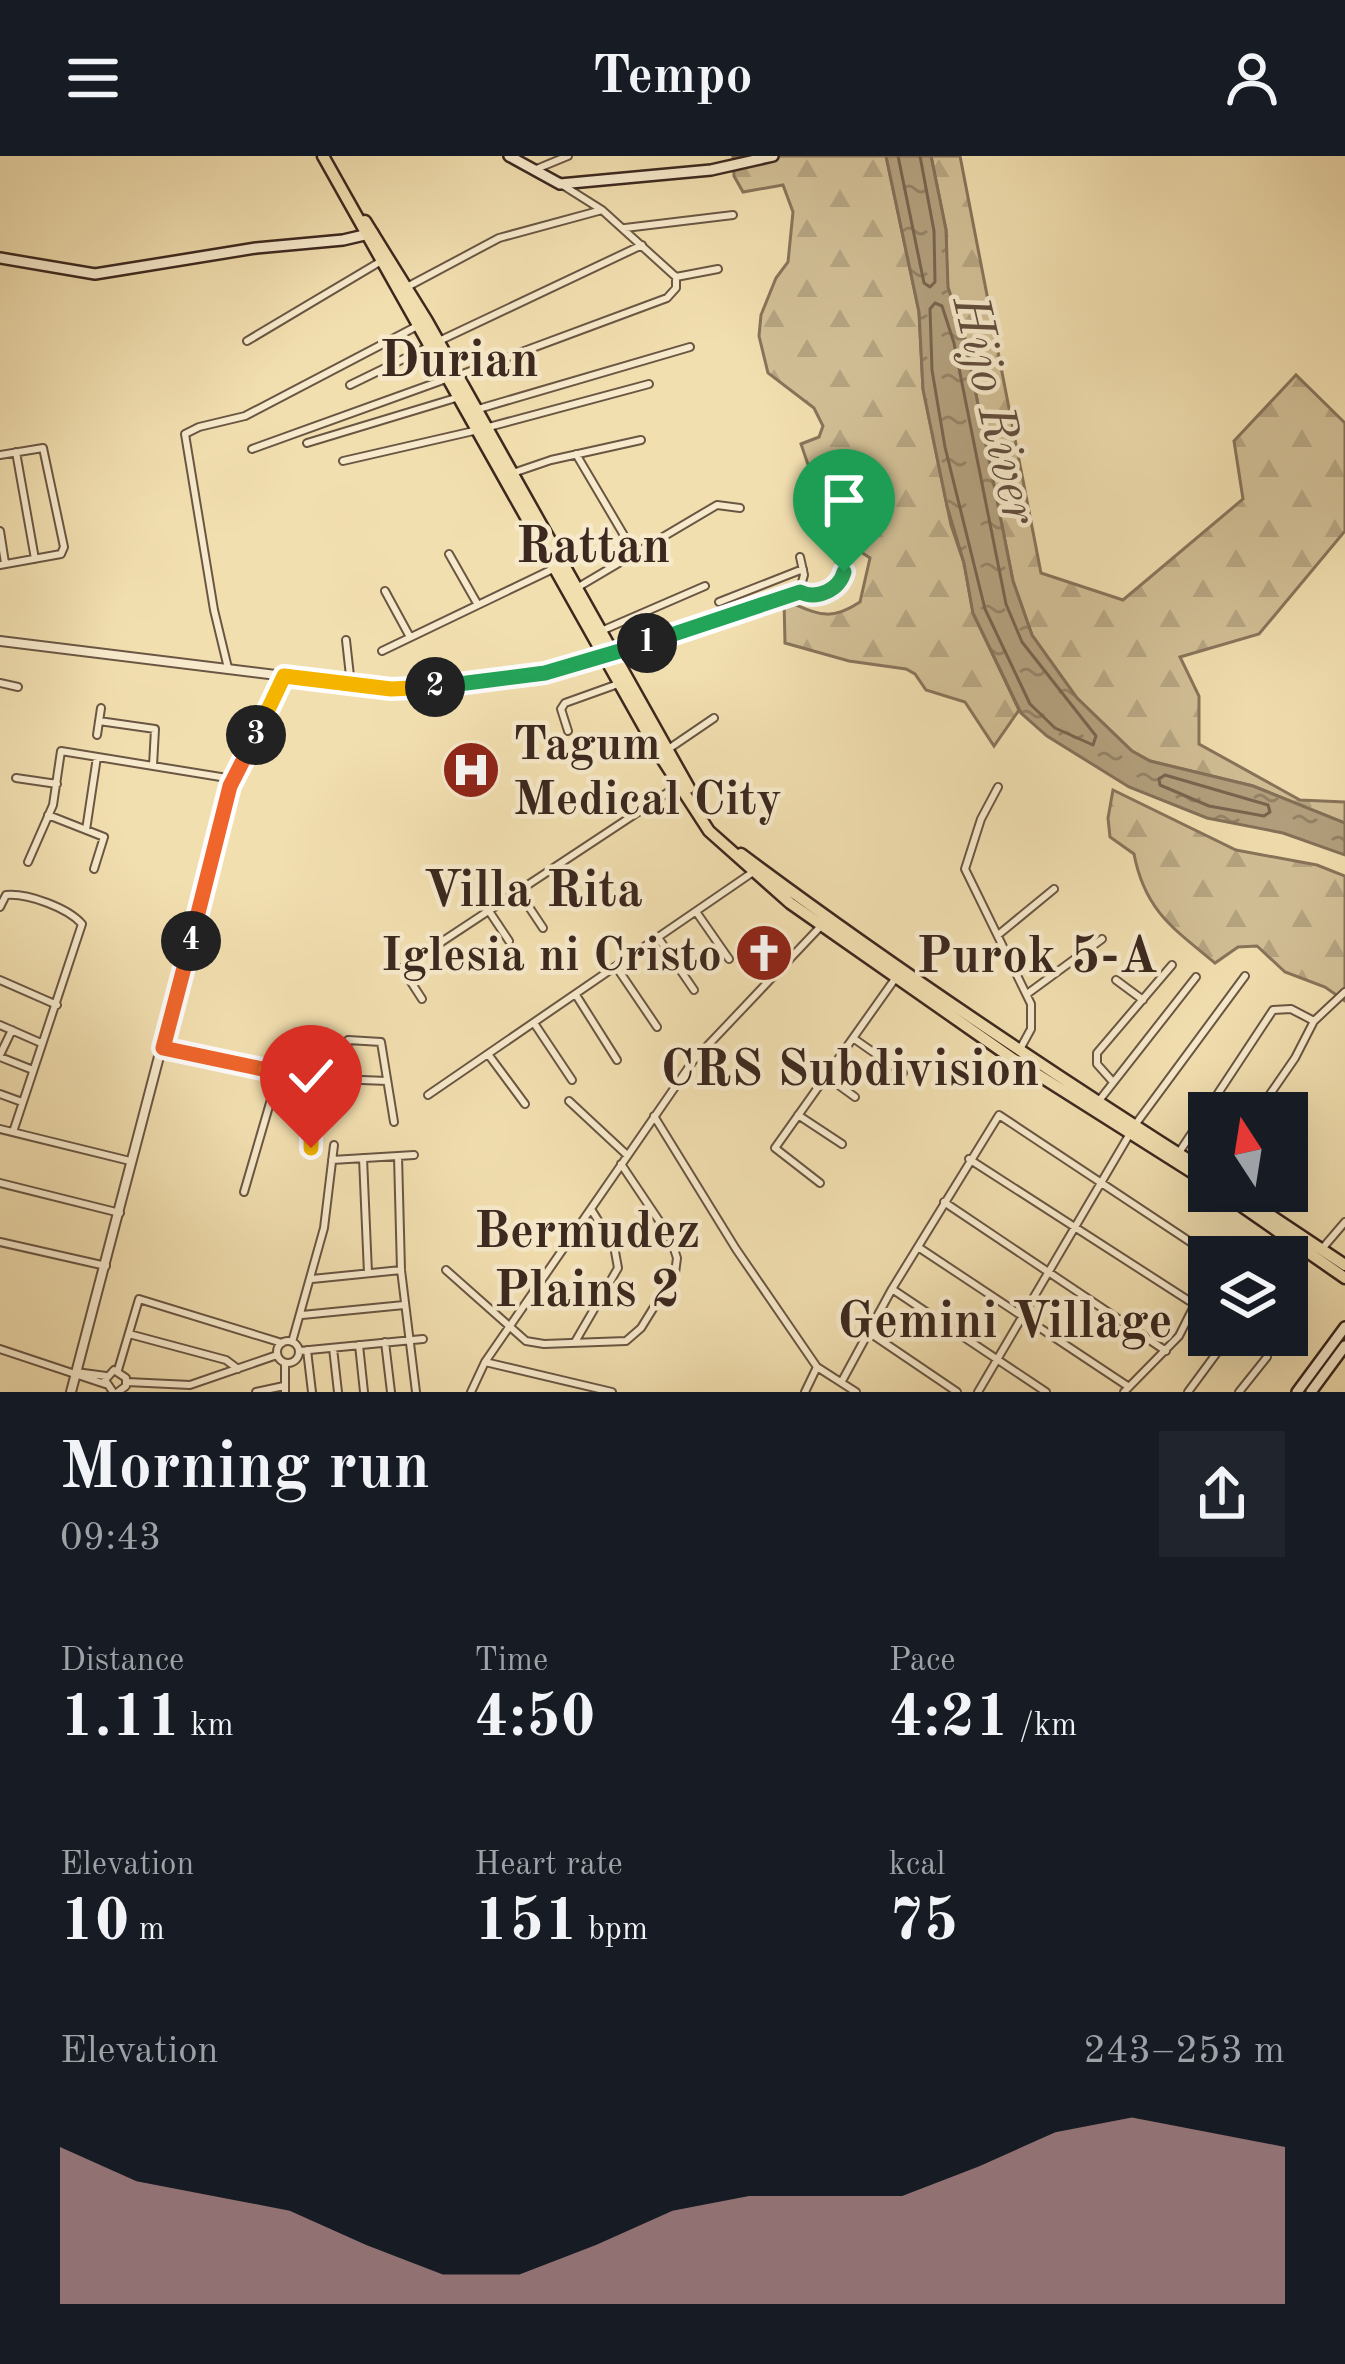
<!DOCTYPE html>
<html lang="en">
<head>
<meta charset="utf-8">
<style>
	:root { --surface:#171b24; --page:#20242c; --text:#f1f3f6; --muted:#9ea1a6; --accent:#c59692 }
	body { margin:0; font-family:"Old Standard TT",serif; background:var(--page); color:var(--text); height:100vh; display:flex; flex-direction:column; font-size:45px; white-space:nowrap }
	* { box-sizing:border-box; margin:0 }
	p { font-size:39px; color:var(--muted) }
	.icon { flex:none; width:66px; height:66px; fill:none; stroke:currentColor; stroke-width:2; stroke-linecap:round; stroke-linejoin:round }
	.map { position:relative; height:1236px; overflow:hidden }
	.side { display:flex; flex-direction:column; background:var(--surface); flex:1 }
	.side>* { flex:none }
	.needle { width:78px; rotate:348deg }
	.fabs { position:absolute; left:1188px; top:936px; display:grid; gap:24px }
	.fabs a { display:grid; place-items:center; width:120px; height:120px; border-radius:0px; background:var(--surface); box-shadow:0 12px 48px #0002; font-size:60px }
	.pin { position:absolute; display:grid; place-items:center; width:102px; height:102px; color:#fff; margin:-123px -51px; border-radius:50% 50% 50% 0; rotate:-45deg; box-shadow:0 0 12px #0007 }
	.pin .icon { rotate:45deg }
	.km { position:absolute; width:60px; height:60px; margin:-30px; border-radius:50%; background:#222; color:#fff; font-size:33px; line-height:60px; text-align:center }
	.round { display:grid; place-items:center; flex:none; width:126px; height:126px; border-radius:0px; background:var(--page) }
	.head { display:flex; align-items:center; justify-content:space-between; height:204px; padding:0 60px }
	h1 { font-size:66px; font-weight:600; line-height:90px }
	.metrics { display:grid; grid-template-columns:repeat(3,1fr); gap:18px; height:204px; padding:12px 60px }
	.metrics div { display:grid; align-content:center }
	.metrics b { font-size:60px; font-weight:600 }
	.metrics small { font-size:33px; font-weight:400 }
	.metrics p { font-size:33px }
	.chart { height:336px; padding:24px 60px }
	.chart p { display:flex; justify-content:space-between }
	.chart svg { width:100%; height:216px; margin-top:12px; fill:var(--accent); opacity:.7 }
	header { display:flex; justify-content:space-between; align-items:center; height:156px; padding:0 60px; background:var(--surface); font-size:54px; font-weight:600 }
	.map>svg:first-child { display:block }
</style>
</head>
<body>
<header><svg class="icon" aria-label="menu" viewBox="0 0 24 24"><path d="M4 6h16M4 12h16M4 18h16"/></svg>Tempo<svg class="icon" aria-label="person" viewBox="0 0 24 24"><circle cx="12" cy="8" r="4"/><path d="M4 21q1-7 8-7t8 7"/></svg></header>
<div class="map">
<svg width="1345" height="1236" viewBox="0 0 1345 1236">
	<defs>
		<pattern id="forest-firs" width="22" height="20" patternUnits="userSpaceOnUse" patternTransform="scale(3)"><rect width="22" height="20" fill="#d3c097"/><path d="M5 1l3.5 6h-7zM16 11l3.5 6h-7z" fill="#b6a582"/></pattern>
		<pattern id="water-ripples" width="26" height="14" patternUnits="userSpaceOnUse" patternTransform="scale(3)"><rect width="26" height="14" fill="#b4a17f"/><path d="M2 4q2-2 4 0t4 0M15 11q2-2 4 0t4 0" fill="none" stroke="#948367"/></pattern>
	</defs>
	<rect width="100%" height="100%" fill="#f2dfb0"/>
	<filter id="stains"><feTurbulence type="fractalNoise" baseFrequency=".00167" numOctaves="4"/><feColorMatrix values="0 0 0 0 .2 0 0 0 0 .09 0 0 0 0 .02 0 0 0 .5 -.17"/></filter>
	<radialGradient id="worn" r=".72"><stop offset=".6" stop-color="#630" stop-opacity="0"/><stop offset="1" stop-color="#630" stop-opacity=".3"/></radialGradient>
	<!-- forest -->
	<path fill="url(#forest-firs)" stroke="#88745b" stroke-width="3" d="M733,0H886L919,156L923,233L951,369L964,407L973,457L1019,554L994,590L965,546L926,534L915,518L906,513L849,505L785,487L784,444C817,457 828,467 860,446L870,402L806,359L816,332L801,288L819,281L823,270L814,252L768,217L759,180L761,159L776,122L788,106L793,56L783,29L743,36L734,20Z
		M931,0H960L1041,417L1123,444L1243,343L1234,285L1296,219L1345,267V375L1259,478L1180,501L1199,540V588L1300,644L1345,646V667L1253,630L1150,605L1132,595L1077,542L1032,479L1013,425L965,183L947,131L946,74Z
		M1113,634L1236,694L1317,709L1345,720V845L1325,831L1285,816L1257,790L1238,791L1215,807C1174,773 1145,755 1134,698L1110,681L1108,662Z"/>
	<!-- water -->
	<path fill="url(#water-ripples)" stroke="#847159" stroke-width="3" d="M886,0H931L946,74L948,131L965,183L1013,425L1032,479L1077,542L1132,595L1150,605L1253,630L1345,667V699L1283,677L1207,662L1129,631L1047,580L1021,557L973,457L964,407L947,350L923,233L919,156Z"/>
	<g fill="none" stroke-linecap="round" stroke-linejoin="round">
		<!-- shore -->
		<path stroke="#78644f" stroke-width="3" d="M898,0L924,127L930,131L935,126L934,75L920,0
			M935,147L942,150L954,187L1006,448L1022,486L1096,580L1093,589L1055,572L1030,548L985,453L945,291L932,214L930,153Z
			M1165,619L1268,649L1270,656L1264,660L1209,650L1160,629L1159,623Z"/>
		<!-- minor casing -->
		<g stroke="#6a5643" stroke-width="10">
			<path id="minor" d="M534,14L568,0
				M564,30L602,54L676,121L718,113
				M625,72L733,59
				M407,131L499,82L602,54
				M247,185L383,104
				M439,185L642,89
				M457,220L667,142L676,132V121
				M350,229L428,191
				M475,254L690,191
				M485,272L649,228
				M307,287L459,241
				M252,293L446,223
				M16,296L35,403
				M576,298L635,398
				M0,299L43,292L64,391L61,398L0,409
				M343,305L478,274
				M513,317L551,304L641,284
				M0,375L5,407
				M449,398L478,449
				M575,433L717,349L740,352
				M385,435L410,481
				M799,436L804,419L800,401
				M719,446L803,413
				M601,475L705,430
				M346,484L351,529
				M382,495L557,411
				M615,499L799,436L809,439L832,433L844,416L834,393
				M228,512L214,454L185,278L199,271L245,260L421,168
				M0,527L18,531
				M99,565L155,573L153,610
				M568,575L561,553L565,547L618,528
				M97,579L101,552
				M667,594L714,562
				M16,622L57,628
				M998,631L981,663L965,713L1031,848V873L1019,895
				M48,659L104,681L94,713
				M86,674L97,601
				M28,706L53,649L61,595L233,623
				M557,710L582,747
				M519,736L543,772
				M0,751L6,739C28,737 68,752 82,768L13,976
				M489,755L509,785
				M697,757L729,803
				M998,779L1054,733
				M659,783L694,834
				M617,812L657,871
				M0,824L57,849
				M1116,824L1143,844
				M1027,838L1102,783
				M576,839L617,904
				M422,843L402,812L679,629
				M534,867L572,924
				M0,869L41,887
				M853,882L903,917
				M163,892L312,922L387,925
				M488,898L525,948
				M0,899L12,874
				M0,901L33,914
				M826,920L855,941
				M343,924L348,884L381,886L394,966
				M1113,926L1097,908V897L1172,809
				M0,938L22,946
				M428,939L756,714
				M569,945L627,999
				M1098,946L1196,821
				M1257,957L1295,902L1314,865L1345,836
				M798,959L842,988
				M654,960L736,1093L817,1211L856,1236
				M0,973L130,1005
				M311,993L312,922
				M1178,998L1273,854L1291,853L1314,865
				M398,1000L401,1114L416,1236
				M363,1002L368,1117
				M969,1003L1194,1148
				M332,1004L414,999
				M0,1027L120,1057
				M820,1027L775,992L897,820
				M244,1036L279,916
				M944,1046L1166,1195
				M0,1086L106,1110
				M918,1091L1129,1231
				M1321,1094L1345,1066
				M446,1114L526,1185L544,1188L626,1185L641,1172L675,1117L677,1102L670,1081L621,1008
				M312,1123L401,1114
				M892,1133L1046,1236
				M302,1159L404,1149
				M870,1177L957,1236
				M129,1178L226,1204L238,1213
				M277 1196a11 11 0 1 1 22 0a11 11 0 1 1-22 0Z
				M292,1186L324,1072L334,989
				M385,1186L391,1236
				M575,1186L618,1112L614,1090L591,1053
				M359,1189L364,1236
				M333,1192L338,1236
				M0,1193L105,1228
				M307,1194L312,1236
				M299,1195L423,1183
				M485,1206L612,1236
				M118,1214L139,1143L282,1187
				M76,1216L106,1220
				M842,1225L892,1133L999,959L1213,1101
				M127,1226L190,1229L277,1199
				M113,1236L105,1224L114,1214L126,1222V1230L118,1236
				M256,1236L284,1230
				M285,1236V1207
				M471,1236L485,1206L693,905L821,770
				M805,1236L817,1211
				M978,1236L1135,969L1245,820
				M1124,1236L1179,1180L1209,1120
				M1188,1236L1230,1179
				M1239,1236L1267,1201"/>
		</g>
		<!-- tertiary casing -->
		<g stroke="#6a5643" stroke-width="12">
			<path id="tertiary" d="M0,485L398,534L517,521L605,502
				M71,1236L230,630L283,520"/>
		</g>
		<!-- secondary casing -->
		<g stroke="#3c281f" stroke-width="14">
			<path id="secondary" d="M509,0L560,28L711,14L773,0
				M0,102L95,118L256,92L343,84L373,77
				M1297,1236L1345,1171
				M1311,1236L1345,1190"/>
		</g>
		<!-- trunk casing -->
		<g stroke="#3c281f" stroke-width="15">
			<path id="trunk" d="M323,0L659,598L709,675L790,747L1013,903L1209,1027
				M365,65L427,165L689,632
				M741,698C892,811 1050,916 1209,1017
				M1220,1035L1345,1122
				M1234,1035L1345,1109"/>
		</g>
		<!-- minor -->
		<use href="#minor" stroke="#f7eacc" stroke-width="6"/>
		<!-- tertiary -->
		<use href="#tertiary" stroke="#f7eacc" stroke-width="8"/>
		<!-- secondary -->
		<use href="#secondary" stroke="#f7eacc" stroke-width="9"/>
		<!-- trunk -->
		<use href="#trunk" stroke="#f2dfb0" stroke-width="10"/>
	</g>
	<g fill="none" stroke-linecap="round" stroke-linejoin="round">
		<!-- split-1 casing -->
		<g stroke="#fff" stroke-width="24">
			<path id="split-1" d="M647,487L800,436C817,444 839,434 844,416"/>
		</g>
		<!-- split-2 casing -->
		<g stroke="#fff" stroke-width="24">
			<path id="split-2" d="M435,531L545,517L647,487"/>
		</g>
		<!-- split-3 casing -->
		<g stroke="#fff" stroke-width="24">
			<path id="split-3" d="M256,579L284,520L391,533L435,531"/>
		</g>
		<!-- split-4 casing -->
		<g stroke="#fff" stroke-width="24">
			<path id="split-4" d="M191,785L230,630L256,579"/>
		</g>
		<!-- split-5 casing -->
		<g stroke="#fff" stroke-width="24">
			<path id="split-5" d="M191,785L163,892L267,914"/>
		</g>
		<!-- split-6 casing -->
		<g stroke="#fff" stroke-width="24">
			<path id="split-6" d="M267,914L312,922L311,992"/>
		</g>
		<!-- split-1 -->
		<use href="#split-1" stroke="#22a559" stroke-width="15"/>
		<!-- split-2 -->
		<use href="#split-2" stroke="#22a559" stroke-width="15"/>
		<!-- split-3 -->
		<use href="#split-3" stroke="#f5b400" stroke-width="15"/>
		<!-- split-4 -->
		<use href="#split-4" stroke="#f0652b" stroke-width="15"/>
		<!-- split-5 -->
		<use href="#split-5" stroke="#f0652b" stroke-width="15"/>
		<!-- split-6 -->
		<use href="#split-6" stroke="#f5b400" stroke-width="15"/>
	</g>
	<!-- icons -->
	<defs>
		<g id="hospital-disc" transform="scale(3)"><circle r="9.5" fill="#8f2418" stroke="#f7eacc"/><path d="M-5-5h3v3.5h4V-5h3V5h-3V1.5h-4V5h-3Z" fill="#fff"/></g>
		<g id="church-disc" transform="scale(3)"><circle r="9.5" fill="#8f2418" stroke="#f7eacc"/><path d="M-1.2-6h2.4v3.5h3.3v2.4h-3.3V6h-2.4V-.1h-3.3v-2.4h3.3Z" fill="#fff"/></g>
	</defs>
	<g fill-rule="evenodd">
		<use href="#hospital-disc" x="471" y="614"/>
		<use href="#church-disc" x="764" y="797"/>
	</g>
	<g text-anchor="middle" stroke-width="9" stroke-linejoin="round" paint-order="stroke">
		<!-- poi labels -->
		<g font-size="48" font-weight="bold" fill="#3c281f" stroke="#f7eacc" text-anchor="start">
			<text x="513" y="603">Tagum<tspan x="513" dy="55">Medical City</tspan></text>
			<text x="722" y="814" text-anchor="end">Iglesia ni Cristo</text>
		</g>
		<!-- neighbourhood labels -->
		<g font-size="51" font-weight="bold" fill="#3c281f" stroke="#f7eacc">
			<text x="459" y="220">Durian</text>
			<text x="593" y="406">Rattan</text>
			<text x="533" y="750">Villa Rita</text>
			<text x="1037" y="816">Purok 5-A</text>
			<text x="850" y="929">CRS Subdivision</text>
			<text x="587" y="1091">Bermudez<tspan x="587" dy="59">Plains 2</tspan></text>
			<text x="1005" y="1181">Gemini Village</text>
		</g>
		<!-- water labels -->
		<g font-size="51" font-style="italic" fill="#604c3c" stroke="#f7eacc">
			<text transform="translate(997 253) rotate(77)" y="18">Hijo River</text>
		</g>
	</g>
	<rect width="100%" height="100%" filter="url(#stains)"/>
	<rect width="100%" height="100%" fill="url(#worn)"/>
</svg>
<div class="fabs">
<a><svg class="needle" viewBox="-14 -14 28 28"><path d="M0-13l5 13h-10z" fill="#e53935"/><path d="M0 13l5-13h-10z" fill="#9ea1a6"/></svg></a>
<a><svg class="icon" aria-label="layers" viewBox="0 0 24 24"><path d="M12 4l9 5-9 5-9-5zM3 14l9 5 9-5"/></svg></a>
</div>
<div class="pin" style="left:844px;top:416px;background:#1e9e55"><svg class="icon" aria-label="arrive" viewBox="0 0 24 24"><path d="M6 21V4h12l-3 4 3 4H6"/></svg></div>
<div class="pin" style="left:311px;top:992px;background:#d93025"><svg class="icon" aria-label="check" viewBox="0 0 24 24"><path d="M5 12l5 5 9-10"/></svg></div>
<b class="km" style="left:647px;top:487px">1</b>
<b class="km" style="left:435px;top:531px">2</b>
<b class="km" style="left:256px;top:579px">3</b>
<b class="km" style="left:191px;top:785px">4</b>
</div>
<section class="side">
<div class="head"><div><h1>Morning run</h1><p>09:43</p></div><a class="round"><svg class="icon" aria-label="share" viewBox="0 0 24 24"><path d="M12 15V3M7 8l5-5 5 5M5 13v7h14v-7"/></svg></a></div>
<div class="metrics">
<div><p>Distance</p><b>1.11<small> km</small></b></div>
<div><p>Time</p><b>4:50</b></div>
<div><p>Pace</p><b>4:21<small> /km</small></b></div>
</div>
<div class="metrics">
<div><p>Elevation</p><b>10<small> m</small></b></div>
<div><p>Heart rate</p><b>151<small> bpm</small></b></div>
<div><p>kcal</p><b>75</b></div>
</div>
<div class="chart"><p><span>Elevation</span>243–253 m</p>
<svg viewBox="0 0 160 44" preserveAspectRatio="none"><path d="M0 44V12L10 19L20 22L30 25L40 32L50 38L60 38L70 32L80 25L90 22L100 22L110 22L120 16L130 9L140 6L150 9L160 12V44z"/></svg>
</div>
</section>
</body>
</html>
